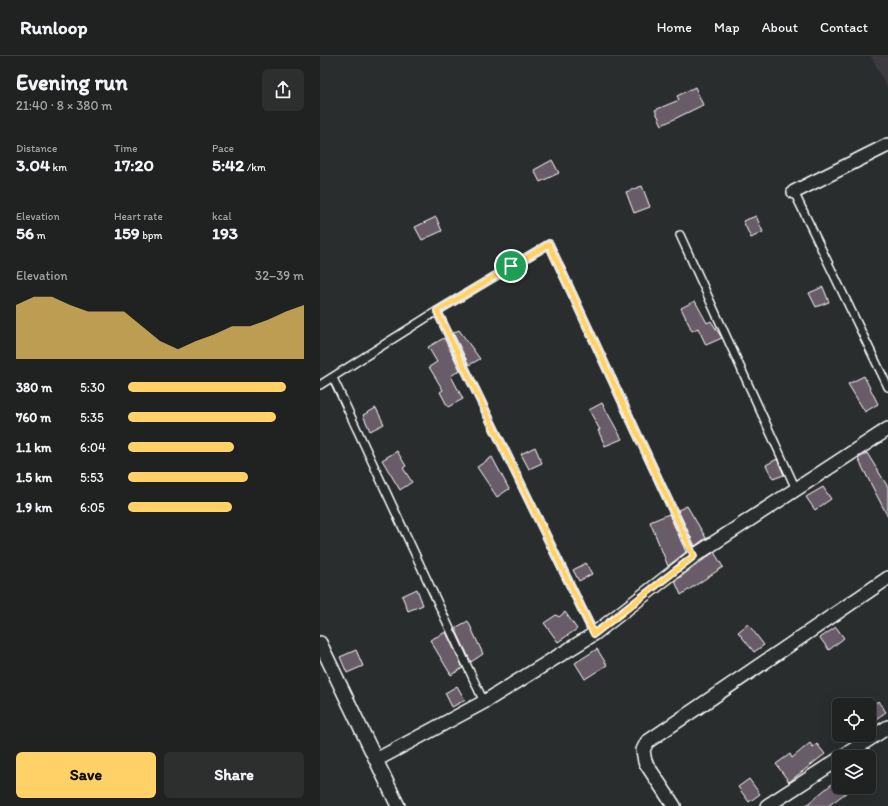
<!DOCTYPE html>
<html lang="en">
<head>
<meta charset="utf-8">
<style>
	:root { --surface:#202222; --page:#2d2f2f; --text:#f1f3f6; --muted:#a2a4a5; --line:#3d3f40; --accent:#ffd166 }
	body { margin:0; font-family:Itim,sans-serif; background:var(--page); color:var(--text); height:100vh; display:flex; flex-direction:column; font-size:15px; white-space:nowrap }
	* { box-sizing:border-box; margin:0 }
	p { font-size:13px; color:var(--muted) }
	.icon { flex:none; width:22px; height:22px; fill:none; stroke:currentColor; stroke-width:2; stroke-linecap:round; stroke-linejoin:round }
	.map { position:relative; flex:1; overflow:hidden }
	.side { display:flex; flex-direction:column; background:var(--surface); width:320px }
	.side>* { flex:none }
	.fabs { position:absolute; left:512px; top:642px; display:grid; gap:8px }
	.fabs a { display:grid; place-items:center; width:44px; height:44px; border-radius:6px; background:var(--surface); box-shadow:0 4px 16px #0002,0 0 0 1px var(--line); font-size:20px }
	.pin { position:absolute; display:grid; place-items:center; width:34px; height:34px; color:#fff; margin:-17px; border:2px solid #fff; border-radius:50%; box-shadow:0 1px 4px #0007 }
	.round { display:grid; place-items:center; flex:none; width:42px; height:42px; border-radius:6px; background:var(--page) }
	.overview { display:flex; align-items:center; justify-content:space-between; height:68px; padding:0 16px }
	h1 { font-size:22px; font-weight:800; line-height:30px }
	.stats { display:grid; grid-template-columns:repeat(3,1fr); gap:6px; height:68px; padding:4px 16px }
	.stats div { display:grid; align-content:center }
	.stats b { font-size:17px; font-weight:800 }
	.stats small { font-size:11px; font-weight:400 }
	.stats p { font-size:11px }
	.chart { height:112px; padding:8px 16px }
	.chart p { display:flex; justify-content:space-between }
	.chart svg { width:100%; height:72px; margin-top:4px; fill:var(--accent); opacity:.7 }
	.button { display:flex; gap:8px; margin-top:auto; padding:8px 16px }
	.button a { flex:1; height:46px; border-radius:6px; background:var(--accent); color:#111; font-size:16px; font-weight:800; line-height:46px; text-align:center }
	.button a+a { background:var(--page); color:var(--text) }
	ul { padding:0 16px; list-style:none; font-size:13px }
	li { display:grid; grid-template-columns:64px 48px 1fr; align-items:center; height:30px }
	li i { height:10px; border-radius:5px; background:var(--accent) }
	header { display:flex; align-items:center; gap:24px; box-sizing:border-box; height:56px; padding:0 20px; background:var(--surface); border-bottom:1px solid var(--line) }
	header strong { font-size:19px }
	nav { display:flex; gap:22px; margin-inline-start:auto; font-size:14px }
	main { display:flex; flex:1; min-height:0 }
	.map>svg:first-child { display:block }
</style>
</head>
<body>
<header>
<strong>Runloop</strong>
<nav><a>Home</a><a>Map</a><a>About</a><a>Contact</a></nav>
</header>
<main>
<section class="side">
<div class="overview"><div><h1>Evening run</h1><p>21:40 · 8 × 380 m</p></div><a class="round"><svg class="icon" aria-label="share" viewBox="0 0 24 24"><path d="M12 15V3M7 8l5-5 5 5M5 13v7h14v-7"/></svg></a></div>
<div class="stats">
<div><p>Distance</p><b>3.04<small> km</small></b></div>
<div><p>Time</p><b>17:20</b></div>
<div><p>Pace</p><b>5:42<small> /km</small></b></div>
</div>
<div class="stats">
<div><p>Elevation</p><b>56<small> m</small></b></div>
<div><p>Heart rate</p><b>159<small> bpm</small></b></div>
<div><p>kcal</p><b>193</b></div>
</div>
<div class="chart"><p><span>Elevation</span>32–39 m</p>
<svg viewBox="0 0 160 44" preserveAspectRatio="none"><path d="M0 44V11L10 6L20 6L30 11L40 15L50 15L60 15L70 24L80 33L90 38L100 33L110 29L120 24L130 24L140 20L150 15L160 11V44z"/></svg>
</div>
<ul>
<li><b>380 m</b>5:30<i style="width:90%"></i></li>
<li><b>760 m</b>5:35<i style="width:84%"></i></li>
<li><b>1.1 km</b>6:04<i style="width:60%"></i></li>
<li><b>1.5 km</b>5:53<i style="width:68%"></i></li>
<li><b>1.9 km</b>6:05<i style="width:59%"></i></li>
</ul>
<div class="button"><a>Save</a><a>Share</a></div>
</section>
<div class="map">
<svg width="568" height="750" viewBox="0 0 568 750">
	<rect width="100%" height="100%" fill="#2a2d2e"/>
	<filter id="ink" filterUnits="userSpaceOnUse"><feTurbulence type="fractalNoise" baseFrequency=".025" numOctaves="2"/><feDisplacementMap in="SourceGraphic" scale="8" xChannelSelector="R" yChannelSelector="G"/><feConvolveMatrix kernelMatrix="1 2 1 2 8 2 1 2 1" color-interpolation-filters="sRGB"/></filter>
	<g filter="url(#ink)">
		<!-- built -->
		<path fill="#3d3b40" d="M551,0H568V33Z"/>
		<!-- building -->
		<path fill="#695c69" stroke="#fff" d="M375,31L383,49L342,69L335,54L359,44L357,40Z
			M232,104L239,117L220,126L214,114Z
			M322,130L330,151L314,157L306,136Z
			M436,160L443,176L431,182L423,165Z
			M116,161L122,175L102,184L95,171Z
			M503,231L509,246L496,251L489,237Z
			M375,245L387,267L391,265L402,282L386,289L378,272L372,275L361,252Z
			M139,274L160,303L149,309L133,277Z
			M124,282L140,314L131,320L143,343L128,351L120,336L123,334L109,311L117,306L108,291Z
			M544,320L558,348L545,356L528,328Z
			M282,347L302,383L285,390L278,374H280L269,354Z
			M56,352L64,368L50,375L43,359Z
			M215,391L222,407L209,413L201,398Z
			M77,395L86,410L83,412L92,426L80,434L62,404Z
			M547,397L568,431V461L538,403Z
			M172,401L189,433L177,441L157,411Z
			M457,403L464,419L453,423L446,409Z
			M503,431L511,443L495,454L486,441Z
			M367,450L386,482L375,490L358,454Z
			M349,458L366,496L348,510L330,466Z
			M394,496L403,511L361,539L355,525Z
			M266,507L272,518L259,525L253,514Z
			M97,533L103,549L88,555L82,540Z
			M245,556L257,573L238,586L224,567L236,559L239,561Z
			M148,565L163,598L151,606L135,572Z
			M428,568L444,589L434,596L418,576Z
			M516,571L524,582L509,594L500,582Z
			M126,576L143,612L131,619L110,584Z
			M277,593L287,609L265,623L255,607Z
			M36,594L43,610L27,617L20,601Z
			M137,630L145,644L132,651L125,637Z
			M558,645L566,656L549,668V653Z
			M490,687L493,691L497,688L505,698L469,726L456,708L470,698L472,702Z
			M519,722V731H534L508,750H485Z
			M429,723L440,738L429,746L418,731Z"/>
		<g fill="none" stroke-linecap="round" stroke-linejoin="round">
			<!-- lane casing -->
			<g stroke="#fff" stroke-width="10">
				<path id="lane" d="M474,136L568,331
					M360,179L476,433
					M117,255L274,578
					M13,322L164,646
					M0,329L117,255L229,188L374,500"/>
			</g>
			<!-- street casing -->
			<g stroke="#fff" stroke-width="16">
				<path id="street" d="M474,136L568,89
					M0,587L78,750
					M522,701L568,671
					M56,704L164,646L274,578L374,500L568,373
					M354,750L325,706L323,694L327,686L568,522
					M447,750L519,703"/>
			</g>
			<!-- lane -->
			<use href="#lane" stroke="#2a2d2e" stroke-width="7"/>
			<!-- street -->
			<use href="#street" stroke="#2a2d2e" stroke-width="13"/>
		</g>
	</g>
	<g fill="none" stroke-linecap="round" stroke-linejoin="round" filter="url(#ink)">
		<!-- route casing -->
		<g stroke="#fff" stroke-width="8">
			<path id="route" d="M229,188L374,500L274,578L117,255Z"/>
		</g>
		<!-- route -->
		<use href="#route" stroke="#ffd166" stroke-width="5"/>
	</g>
</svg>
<div class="fabs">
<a><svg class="icon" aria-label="locate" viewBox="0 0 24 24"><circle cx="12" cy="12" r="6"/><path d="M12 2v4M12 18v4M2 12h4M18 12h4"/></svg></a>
<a><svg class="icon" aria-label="layers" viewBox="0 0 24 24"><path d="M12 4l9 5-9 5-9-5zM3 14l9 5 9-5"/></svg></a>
</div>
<div class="pin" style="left:191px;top:210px;background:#1e9e55"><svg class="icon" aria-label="arrive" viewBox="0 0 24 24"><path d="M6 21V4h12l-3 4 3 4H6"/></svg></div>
</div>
</main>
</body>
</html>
